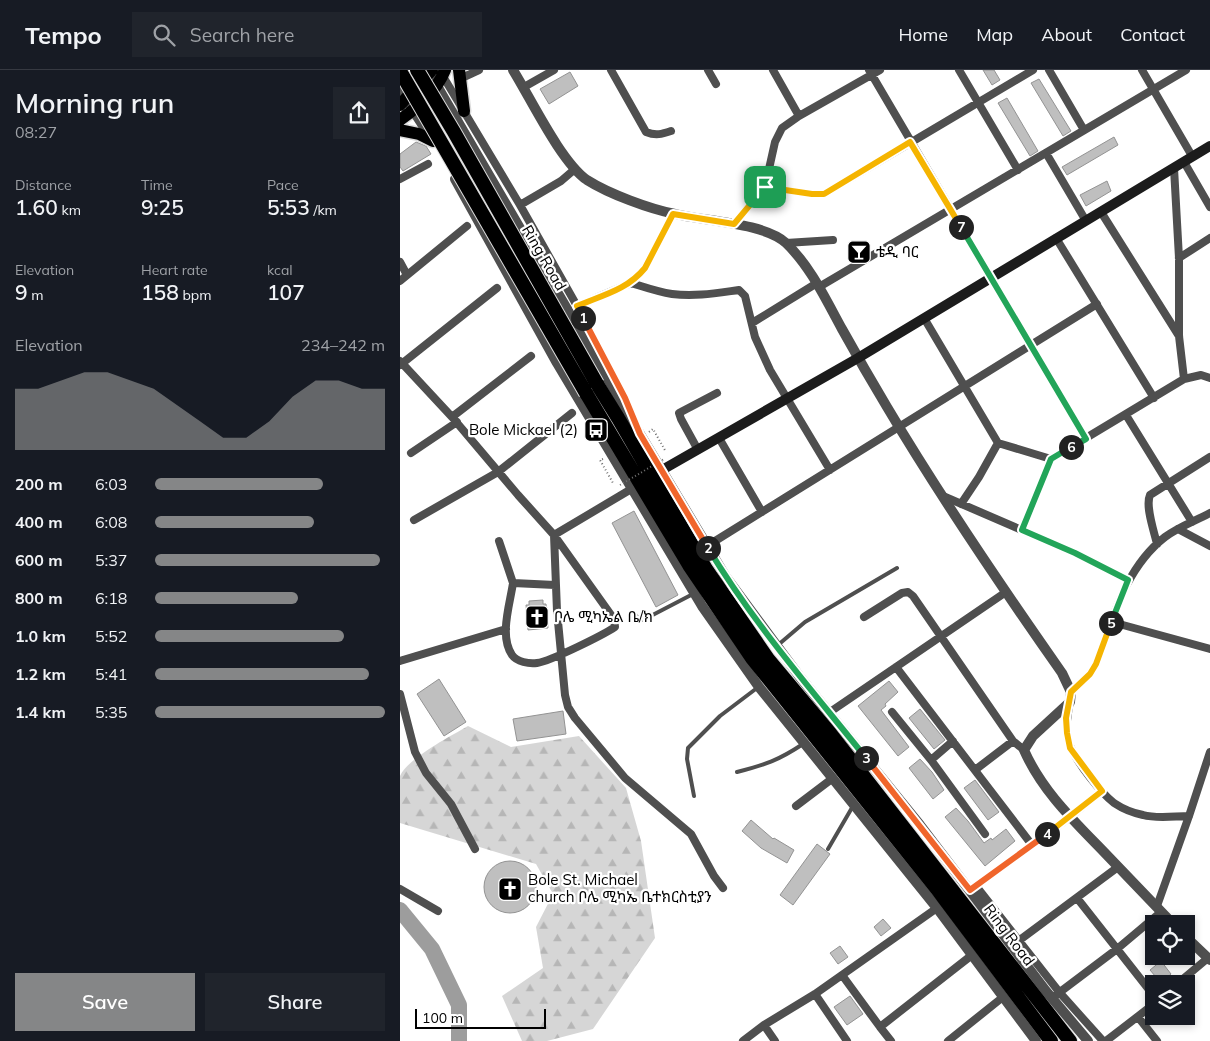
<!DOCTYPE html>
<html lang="en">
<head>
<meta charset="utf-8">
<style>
	:root { --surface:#171b24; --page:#20242c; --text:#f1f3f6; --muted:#9ea1a6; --line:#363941; --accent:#858687 }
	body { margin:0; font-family:Mulish,"Noto Sans Ethiopic",sans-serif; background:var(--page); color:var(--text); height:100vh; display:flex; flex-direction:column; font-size:19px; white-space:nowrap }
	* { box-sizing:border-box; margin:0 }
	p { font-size:16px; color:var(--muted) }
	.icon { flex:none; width:28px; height:28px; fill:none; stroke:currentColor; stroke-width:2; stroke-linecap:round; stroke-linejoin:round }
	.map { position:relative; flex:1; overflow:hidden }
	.side { display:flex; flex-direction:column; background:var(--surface); width:400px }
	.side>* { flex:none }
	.tools { position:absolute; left:745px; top:845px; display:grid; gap:10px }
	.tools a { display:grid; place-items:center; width:50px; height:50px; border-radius:0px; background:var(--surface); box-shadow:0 2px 8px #0003; font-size:25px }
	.scale { position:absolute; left:15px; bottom:12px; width:131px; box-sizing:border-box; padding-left:5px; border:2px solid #000; border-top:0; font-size:14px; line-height:18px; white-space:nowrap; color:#000; -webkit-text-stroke:4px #fff; paint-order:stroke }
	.pin { position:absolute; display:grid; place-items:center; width:42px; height:42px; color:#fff; margin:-21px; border-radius:10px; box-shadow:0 2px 8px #0006 }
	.km { position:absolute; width:25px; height:25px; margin:-12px; border-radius:50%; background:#222; color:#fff; font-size:14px; line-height:25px; text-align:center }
	.round { display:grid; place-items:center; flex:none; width:52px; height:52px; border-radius:0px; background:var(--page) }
	.summary { display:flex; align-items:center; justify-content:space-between; height:85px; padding:0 15px }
	h1 { font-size:28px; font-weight:600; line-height:38px }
	.metrics { display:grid; grid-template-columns:repeat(3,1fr); gap:8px; height:85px; padding:5px 15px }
	.metrics div { display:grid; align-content:center }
	.metrics b { font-size:21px; font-weight:600 }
	.metrics small { font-size:14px; font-weight:400 }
	.metrics p { font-size:14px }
	.chart { height:140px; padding:10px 15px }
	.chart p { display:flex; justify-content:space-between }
	.chart svg { width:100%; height:90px; margin-top:5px; fill:var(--accent); opacity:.7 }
	.cta { display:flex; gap:10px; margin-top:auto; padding:10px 15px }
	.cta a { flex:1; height:58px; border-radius:0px; background:var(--accent); color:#fff; font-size:20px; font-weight:600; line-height:58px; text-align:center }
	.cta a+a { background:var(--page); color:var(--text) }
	ul { padding:0 15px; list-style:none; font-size:16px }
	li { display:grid; grid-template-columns:80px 60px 1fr; align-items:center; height:38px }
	li i { height:12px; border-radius:6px; background:var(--accent) }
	header { display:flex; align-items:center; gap:30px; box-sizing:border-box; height:70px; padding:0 25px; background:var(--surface); border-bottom:1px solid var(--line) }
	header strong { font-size:24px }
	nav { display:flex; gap:28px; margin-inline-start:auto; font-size:18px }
	.search { width:350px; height:45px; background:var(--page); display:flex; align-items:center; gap:12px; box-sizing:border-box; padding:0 18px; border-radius:0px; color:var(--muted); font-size:19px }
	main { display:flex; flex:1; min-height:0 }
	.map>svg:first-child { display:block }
</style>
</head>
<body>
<header>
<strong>Tempo</strong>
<div class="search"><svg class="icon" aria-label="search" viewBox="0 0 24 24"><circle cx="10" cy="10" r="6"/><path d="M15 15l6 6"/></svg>Search here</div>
<nav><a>Home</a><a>Map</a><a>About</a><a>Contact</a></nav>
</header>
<main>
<section class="side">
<div class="summary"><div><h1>Morning run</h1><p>08:27</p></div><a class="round"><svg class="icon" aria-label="share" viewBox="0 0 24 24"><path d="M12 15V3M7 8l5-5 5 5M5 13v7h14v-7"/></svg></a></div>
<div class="metrics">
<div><p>Distance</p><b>1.60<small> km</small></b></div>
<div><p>Time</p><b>9:25</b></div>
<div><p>Pace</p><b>5:53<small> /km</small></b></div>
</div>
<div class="metrics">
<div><p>Elevation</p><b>9<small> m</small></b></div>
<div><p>Heart rate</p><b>158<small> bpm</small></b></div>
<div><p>kcal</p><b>107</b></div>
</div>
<div class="chart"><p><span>Elevation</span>234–242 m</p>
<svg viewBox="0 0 160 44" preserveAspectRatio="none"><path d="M0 44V14L10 14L20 10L30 6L40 6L50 10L60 14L70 22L80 30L90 38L100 38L110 30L120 18L130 10L140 10L150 14L160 14V44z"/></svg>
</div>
<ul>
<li><b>200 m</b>6:03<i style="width:73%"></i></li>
<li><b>400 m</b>6:08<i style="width:69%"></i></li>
<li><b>600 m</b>5:37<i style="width:98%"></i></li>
<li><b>800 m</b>6:18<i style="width:62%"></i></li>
<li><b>1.0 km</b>5:52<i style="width:82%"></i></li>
<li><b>1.2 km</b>5:41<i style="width:93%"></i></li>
<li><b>1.4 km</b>5:35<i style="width:100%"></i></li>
</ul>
<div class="cta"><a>Save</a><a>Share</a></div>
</section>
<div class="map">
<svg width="810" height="971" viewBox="0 0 810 971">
	<defs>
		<pattern id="forest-firs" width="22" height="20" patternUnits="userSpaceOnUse" patternTransform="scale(1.25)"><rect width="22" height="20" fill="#d6d6d6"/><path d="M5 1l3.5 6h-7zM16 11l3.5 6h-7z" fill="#b6b6b6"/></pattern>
	</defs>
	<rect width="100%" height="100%" fill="#fff"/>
	<!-- forest -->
	<path fill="url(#forest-firs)" d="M68,656L111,677L179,666L226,718L241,771L255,868L193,959L147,971H122L102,926L143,898L136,857L153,824L136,794L0,753C0,743 0,713 0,706C8,688 51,666 68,656Z"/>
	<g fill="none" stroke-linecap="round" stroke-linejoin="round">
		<!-- river -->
		<path stroke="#9d9d9d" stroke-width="16" d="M0,840L32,879L59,935V971"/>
	</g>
	<!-- building -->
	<path fill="#bfbfbf" stroke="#939393" d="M583,0H594L600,10L592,15Z
		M170,2L178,16L149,34L140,19Z
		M639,9L671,61L663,66L631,13Z
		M607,28L638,81L630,86L598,33Z
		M714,67L718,75L667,105L662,97Z
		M16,72L26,76L31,84L3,101L0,97V84Z
		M707,111L711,121L686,136L680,125Z
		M234,441L278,525L256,537L212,453Z
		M143,530V534H146L148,558L128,560L126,535H129V531Z
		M39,609L66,652L44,666L17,624Z
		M489,611L498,622L485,634L486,636L481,640L509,677L498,686L458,636Z
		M520,639L545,670L534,679L509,648Z
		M163,641L166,664L117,671L113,649Z
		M520,689L532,702L544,720L533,729L509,698Z
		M575,710L599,742L588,750L564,718Z
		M556,738L568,751L584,773L591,768L592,770L606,759L615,771L585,796L545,747Z
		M351,750L373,769L374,768L394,780L387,793L361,778L342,761Z
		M417,774L430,784L393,835L380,825Z
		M84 817a26 26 0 1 1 52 0a26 26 0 1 1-52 0Z
		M483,849L491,858L481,866L474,857Z
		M440,876L448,887L438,894L430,883Z
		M761,891L771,904L761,913L750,900Z
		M450,926L463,944L447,955L434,937Z"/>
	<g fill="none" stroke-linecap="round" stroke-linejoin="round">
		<!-- primary casing -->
		<g stroke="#dbdbdb" stroke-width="15">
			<path id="primary" d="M59,0L64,41
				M0,35L32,0
				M0,50C18,37 36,22 45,0
				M0,60L19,64L33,71"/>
		</g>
		<!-- trunk casing -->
		<g stroke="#dbdbdb" stroke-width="16">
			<path id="trunk" d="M197,314L218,348L306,499L368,589L430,663L670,971
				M186,323L289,495L352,588L537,819L651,971"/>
		</g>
		<!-- path -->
		<path stroke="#717171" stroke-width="2" stroke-dasharray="1 2.5" stroke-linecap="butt" d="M249,362L253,359L266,382
			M203,389L200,390L213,413"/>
		<!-- service -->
		<path stroke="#4f4f4f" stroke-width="4" d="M233,542L240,550H243L293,524
			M378,575L405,552L497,498
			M337,702C365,695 379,690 403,674
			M294,726L287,689L288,678L320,646L357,618
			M428,779L453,736"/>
		<!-- minor -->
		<path stroke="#4f4f4f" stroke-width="8" d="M211,0L246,62C256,66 262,64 271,61
			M308,0L316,14
			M373,0L399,46
			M469,0L686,369
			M559,0L618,100
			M649,0L684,60
			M742,0L792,86
			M41,3L120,135L177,236L229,337
			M66,6L79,0
			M124,17L154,0
			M646,83L686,151
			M784,92L810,137
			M774,98L779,188V266L784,309
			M0,109L28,94
			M365,117L412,124H424L633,0
			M120,135L161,111L175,99
			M701,142L779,266
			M334,154L365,117L375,72L382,58L399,46L480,0
			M656,168L754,328
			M386,173L433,170
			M779,188L810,168
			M0,192L7,205
			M0,211L67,156
			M231,213C244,217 258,222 272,224C295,227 317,223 339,220L345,226L355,267L370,300L430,400
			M419,217L786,0
			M177,236L231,213L245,198L273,144
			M524,248L598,373L651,389
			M352,253L417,213
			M0,291L52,347L118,425L154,465L214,549L215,557C203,565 151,591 137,593C129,594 117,592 112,585C99,566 110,534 113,513
			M0,295L97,218
			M726,345L792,452
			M52,347L131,286
			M319,368L362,442
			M298,380L281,349L279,343L317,323
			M11,383L57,352
			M543,426L675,483L728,510
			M561,434L579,407L598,373
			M14,450L98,402L172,343
			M778,459L810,476
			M622,460L651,389L784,309L801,305L810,308
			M154,465L157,541L165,625L168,637L175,648L225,708L291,764L314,806L323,818
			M154,465L233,418
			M99,471L113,513L155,515
			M757,474C754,461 745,436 750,425L810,387
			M307,476L697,234
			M464,547L502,523L508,522L513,526L613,671L624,680
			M712,552L810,579
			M0,591L106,559
			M496,597L632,775
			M671,622L690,604L696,594C713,548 725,498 765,467C778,457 795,451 810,443
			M0,624L15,682L26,703L51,734L75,779
			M670,632C667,647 664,664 671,678C679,695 699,721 714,733C723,739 733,743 743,745C757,749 775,746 789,746
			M430,642L606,522
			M492,642L531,690L585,764
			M531,690L553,671
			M575,700L613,671
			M396,736L433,708
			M576,816L660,923L703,971
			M0,819L38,841
			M572,819L670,747L702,721
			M677,828L754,926
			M757,836L789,746L810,682
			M617,872L718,797
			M442,905L480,957
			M777,914L808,888
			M415,924L447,971
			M656,925L717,879L761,842
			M738,947L757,971
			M364,955L375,971
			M343,971L364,955L415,924L537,838
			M491,971L480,957L572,885
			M548,971L603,927
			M706,971L754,934"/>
		<!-- tertiary -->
		<path stroke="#4f4f4f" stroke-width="10" d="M113,0C131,29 161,92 187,110C209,124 250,139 275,144C304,151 365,153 386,173C411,197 426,230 442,259C457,286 472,312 487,337C541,428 601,516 662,603L671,622L670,632L633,666L624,680C642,721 674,751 704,782C727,806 750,830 773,854
			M33,9L240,364L326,507L400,607L520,755L646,921L688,971
			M0,20L33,71
			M55,109L157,293L302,536L359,617L537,838L636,971
			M786,867L810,890"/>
		<!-- secondary -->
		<path stroke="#1c1c1c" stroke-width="10" d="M262,400L458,288L810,76"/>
		<!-- primary -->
		<use href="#primary" stroke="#000" stroke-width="12"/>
		<!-- trunk -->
		<use href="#trunk" stroke="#000" stroke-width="14"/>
		<!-- trunk-bridge casing -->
		<g stroke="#dbdbdb" stroke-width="16" stroke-linecap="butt">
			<path id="trunk-bridge" d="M17,0L54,62L197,314
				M0,1L186,323"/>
		</g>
		<!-- path-bridge -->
		<path stroke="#717171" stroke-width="2" stroke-dasharray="1 2.5" stroke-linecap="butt" d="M220,415L264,389"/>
		<!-- trunk-bridge -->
		<use href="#trunk-bridge" stroke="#000" stroke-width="14"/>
	</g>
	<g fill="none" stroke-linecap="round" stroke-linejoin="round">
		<!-- split-1 casing -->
		<g stroke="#fff" stroke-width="10">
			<path id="split-1" d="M183,248L177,236C203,225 227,220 245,198L273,144L334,154L365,117"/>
		</g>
		<!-- split-2 casing -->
		<g stroke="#fff" stroke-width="10">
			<path id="split-2" d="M183,248L225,328L240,364L308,478"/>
		</g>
		<!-- split-3 casing -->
		<g stroke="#fff" stroke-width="10">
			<path id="split-3" d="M308,478C354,554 411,619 466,688"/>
		</g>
		<!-- split-4 casing -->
		<g stroke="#fff" stroke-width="10">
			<path id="split-4" d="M466,688L570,820L647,764"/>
		</g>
		<!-- split-5 casing -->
		<g stroke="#fff" stroke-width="10">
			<path id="split-5" d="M647,764L702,721L670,678L667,663L666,648L671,622L690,604L696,594L711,553"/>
		</g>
		<!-- split-6 casing -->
		<g stroke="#fff" stroke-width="10">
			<path id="split-6" d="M671,377L651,389L622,460L675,483L728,510L711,553"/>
		</g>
		<!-- split-7 casing -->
		<g stroke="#fff" stroke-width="10">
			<path id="split-7" d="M561,157L686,369L671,377"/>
		</g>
		<!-- split-8 casing -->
		<g stroke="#fff" stroke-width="10">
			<path id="split-8" d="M365,117L412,124H424L510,72L561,157"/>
		</g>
		<!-- split-1 -->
		<use href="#split-1" stroke="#f5b400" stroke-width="6"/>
		<!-- split-2 -->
		<use href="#split-2" stroke="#f0652b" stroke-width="6"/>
		<!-- split-3 -->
		<use href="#split-3" stroke="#22a559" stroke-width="6"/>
		<!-- split-4 -->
		<use href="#split-4" stroke="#f0652b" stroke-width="6"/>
		<!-- split-5 -->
		<use href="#split-5" stroke="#f5b400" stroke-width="6"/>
		<!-- split-6 -->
		<use href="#split-6" stroke="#22a559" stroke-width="6"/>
		<!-- split-7 -->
		<use href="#split-7" stroke="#22a559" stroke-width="6"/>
		<!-- split-8 -->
		<use href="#split-8" stroke="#f5b400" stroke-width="6"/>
	</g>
	<!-- icons -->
	<defs>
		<g id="bar-square" transform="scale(1.25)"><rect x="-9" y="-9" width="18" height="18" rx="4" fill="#000" stroke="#fff"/><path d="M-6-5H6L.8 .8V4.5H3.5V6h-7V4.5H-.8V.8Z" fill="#fff"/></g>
		<g id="bus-square" transform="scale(1.25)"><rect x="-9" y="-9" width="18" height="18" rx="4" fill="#000" stroke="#fff"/><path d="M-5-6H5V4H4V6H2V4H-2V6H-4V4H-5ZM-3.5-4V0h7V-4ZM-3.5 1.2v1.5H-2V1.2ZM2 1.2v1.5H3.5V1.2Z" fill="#fff"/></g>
		<g id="church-square" transform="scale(1.25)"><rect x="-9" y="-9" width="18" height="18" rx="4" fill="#000" stroke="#fff"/><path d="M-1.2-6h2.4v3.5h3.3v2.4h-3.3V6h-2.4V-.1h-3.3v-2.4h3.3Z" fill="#fff"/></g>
	</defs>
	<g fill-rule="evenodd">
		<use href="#bar-square" x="459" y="182"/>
		<use href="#bus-square" x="196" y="360"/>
		<use href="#church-square" x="137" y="547"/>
		<use href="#church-square" x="110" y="819"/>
	</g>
	<g text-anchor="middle" stroke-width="4.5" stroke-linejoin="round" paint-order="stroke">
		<!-- poi labels -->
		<g font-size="15" fill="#000" stroke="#fff" text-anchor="start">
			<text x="476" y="187">ቴዲ ባር</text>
			<text x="178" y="365" text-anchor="end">Bole Mickael (2)</text>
			<text x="154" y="552">ቦሌ ሚካኤል ቤ/ክ</text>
			<text x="128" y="815">Bole St. Michael<tspan x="128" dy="17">church ቦሌ ሚካኤ ቤተክርስቲያን</tspan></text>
		</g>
		<!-- street labels -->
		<g font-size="15" fill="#000" stroke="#fff">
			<text transform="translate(144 188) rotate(60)" y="5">Ring Road</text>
			<text transform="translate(609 865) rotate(53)" y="5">Ring Road</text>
		</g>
	</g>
</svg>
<div class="tools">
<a><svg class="icon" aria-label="locate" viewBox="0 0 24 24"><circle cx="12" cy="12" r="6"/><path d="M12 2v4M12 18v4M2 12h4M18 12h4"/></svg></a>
<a><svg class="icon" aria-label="layers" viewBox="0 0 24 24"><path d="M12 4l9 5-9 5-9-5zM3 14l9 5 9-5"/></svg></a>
</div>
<div class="scale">100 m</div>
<div class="pin" style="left:365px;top:117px;background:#1e9e55"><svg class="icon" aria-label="arrive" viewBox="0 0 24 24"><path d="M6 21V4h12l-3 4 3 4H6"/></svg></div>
<b class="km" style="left:183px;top:248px">1</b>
<b class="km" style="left:308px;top:478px">2</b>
<b class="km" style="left:466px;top:688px">3</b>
<b class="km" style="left:647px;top:764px">4</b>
<b class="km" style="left:711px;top:553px">5</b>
<b class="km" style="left:671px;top:377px">6</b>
<b class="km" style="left:561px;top:157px">7</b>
</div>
</main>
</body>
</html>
